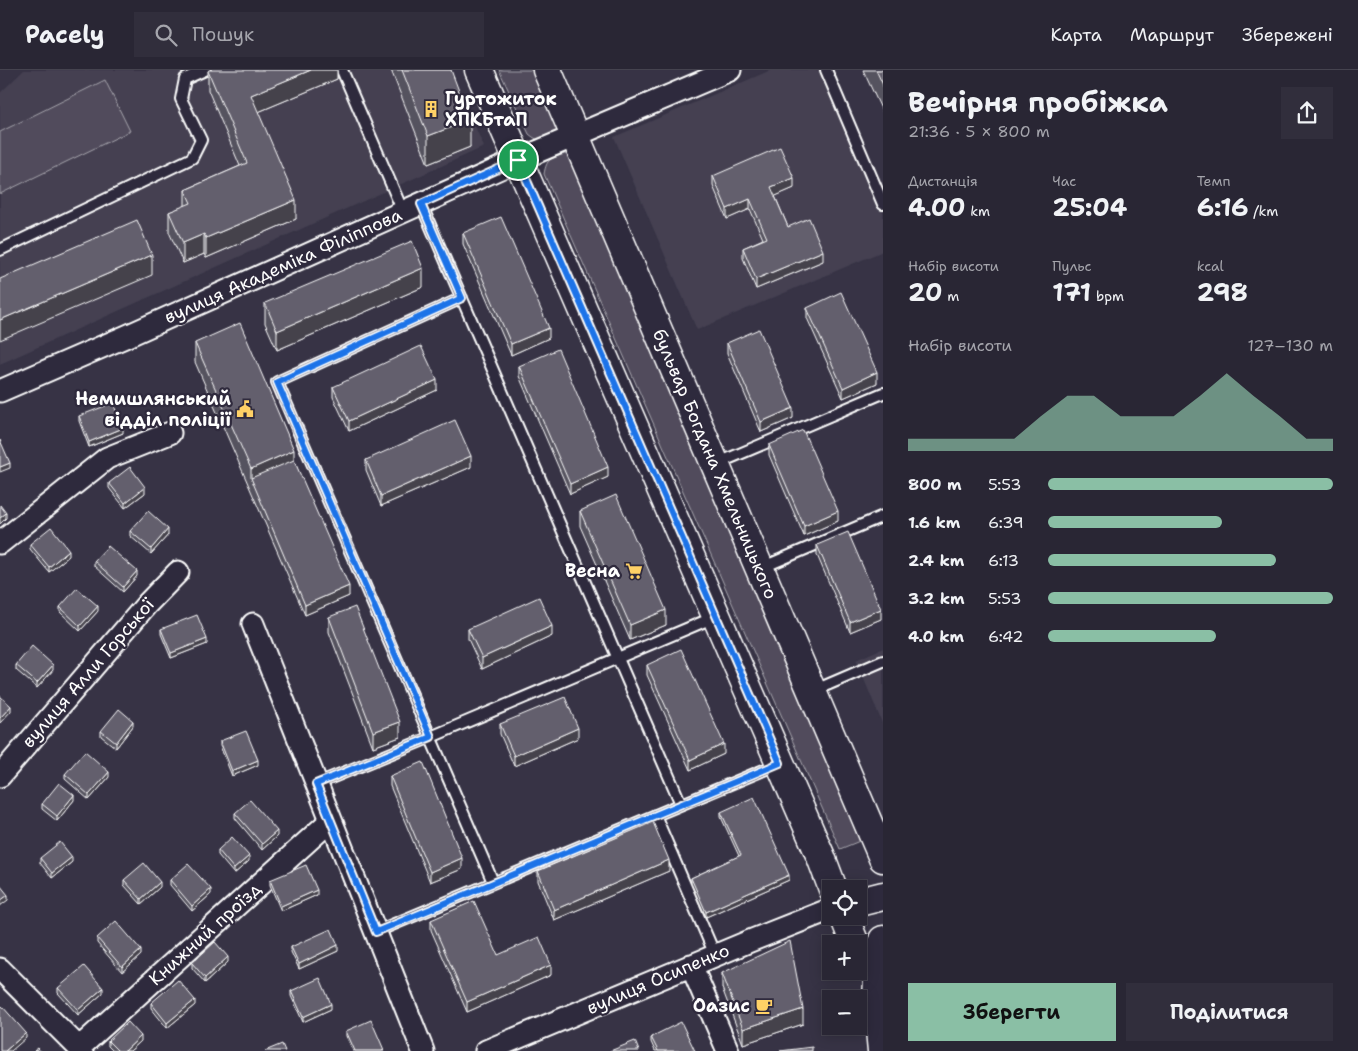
<!DOCTYPE html>
<html lang="uk">
<head>
<meta charset="utf-8">
<style>
	:root { --surface:#292634; --page:#312e3c; --text:#f1f3f6; --muted:#a5a5ac; --line:#45434f; --accent:#8abfa5 }
	body { margin:0; font-family:"Shantell Sans",sans-serif; background:var(--page); color:var(--text); height:100vh; display:flex; flex-direction:column; font-size:19px; white-space:nowrap }
	* { box-sizing:border-box; margin:0 }
	p { font-size:16px; color:var(--muted) }
	.icon { flex:none; width:28px; height:28px; fill:none; stroke:currentColor; stroke-width:2; stroke-linecap:round; stroke-linejoin:round }
	.map { position:relative; flex:1; overflow:hidden }
	.side { display:flex; flex-direction:column; background:var(--surface); width:475px }
	.side>* { flex:none }
	.fabs { position:absolute; left:822px; top:810px; display:grid; gap:10px }
	.fabs a { display:grid; place-items:center; width:45px; height:45px; border-radius:0px; background:var(--surface); box-shadow:0 2px 12px #0003,0 0 0 1px var(--line); font-size:25px }
	.pin { position:absolute; display:grid; place-items:center; width:42px; height:42px; color:#fff; margin:-21px; border:2px solid #fff; border-radius:50%; box-shadow:0 1px 5px #0007 }
	.round { display:grid; place-items:center; flex:none; width:52px; height:52px; border-radius:0px; background:var(--page) }
	.overview { display:flex; align-items:center; justify-content:space-between; height:85px; padding:0 25px }
	h1 { font-size:28px; font-weight:700; line-height:38px }
	.metrics { display:grid; grid-template-columns:repeat(3,1fr); gap:8px; height:85px; padding:5px 25px }
	.metrics div { display:grid; align-content:center }
	.metrics b { font-size:25px; font-weight:700 }
	.metrics small { font-size:14px; font-weight:400 }
	.metrics p { font-size:14px }
	.chart { height:140px; padding:10px 25px }
	.chart p { display:flex; justify-content:space-between }
	.chart svg { width:100%; height:90px; margin-top:5px; fill:var(--accent); opacity:.7 }
	.cta { display:flex; gap:10px; margin-top:auto; padding:10px 25px }
	.cta a { flex:1; height:58px; border-radius:0px; background:var(--accent); color:#111; font-size:20px; font-weight:700; line-height:58px; text-align:center }
	.cta a+a { background:var(--page); color:var(--text) }
	ul { padding:0 25px; list-style:none; font-size:16px }
	li { display:grid; grid-template-columns:80px 60px 1fr; align-items:center; height:38px }
	li i { height:12px; border-radius:6px; background:var(--accent) }
	header { display:flex; align-items:center; gap:30px; box-sizing:border-box; height:70px; padding:0 25px; background:var(--surface); border-bottom:1px solid var(--line) }
	header strong { font-size:24px }
	nav { display:flex; gap:28px; margin-inline-start:auto; font-size:18px }
	.search { width:350px; height:45px; background:var(--page); display:flex; align-items:center; gap:12px; box-sizing:border-box; padding:0 18px; border-radius:0px; color:var(--muted); font-size:19px }
	main { display:flex; flex:1; min-height:0 }
	.map>svg:first-child { display:block }
</style>
</head>
<body>
<header>
<strong>Pacely</strong>
<div class="search"><svg class="icon" aria-label="search" viewBox="0 0 24 24"><circle cx="10" cy="10" r="6"/><path d="M15 15l6 6"/></svg>Пошук</div>
<nav><a>Карта</a><a>Маршрут</a><a>Збережені</a></nav>
</header>
<main>
<div class="map">
<svg width="883" height="981" viewBox="0 0 883 981">
	<rect width="100%" height="100%" fill="#373345"/>
	<filter id="ink" filterUnits="userSpaceOnUse"><feTurbulence type="fractalNoise" baseFrequency=".02" numOctaves="2"/><feDisplacementMap in="SourceGraphic" scale="10" xChannelSelector="R" yChannelSelector="G"/><feConvolveMatrix kernelMatrix="1 2 1 2 8 2 1 2 1" color-interpolation-filters="sRGB"/></filter>
	<g filter="url(#ink)">
		<!-- built -->
		<path fill="#444051" d="M24,0H450L484,77L0,294V23Z
			M771,0H826L883,134V181L697,260L614,67Z
			M883,578V655L856,590Z"/>
		<!-- green -->
		<path fill="#514c5c" stroke="#a8a6ae" d="M499,0H534L557,57V62C544,70 541,74 529,64Z
			M105,10L130,61L0,124V62Z
			M565,84L571,87L867,768L840,779L544,104C547,88 550,89 565,84Z"/>
		<g fill="none" stroke-linecap="round" stroke-linejoin="round">
			<!-- service casing -->
			<g stroke="#fff" stroke-width="14">
				<path id="service" d="M342,0L404,144
					M826,0L883,134
					M421,134L681,734
					M0,180L192,88L201,70L181,29L185,9L205,0
					M462,228L277,312L493,812
					M716,394L883,323
					M761,498L883,446
					M813,621L883,591
					M316,714L431,667L717,546
					M655,745L715,885
					M375,862L778,694"/>
			</g>
			<!-- minor casing -->
			<g stroke="#fff" stroke-width="25">
				<path id="minor" d="M0,321L127,266L518,90L730,0
					M0,473L107,388L170,363
					M253,554L423,981
					M0,706L147,534L178,502
					M691,895L728,981
					M0,899L82,981
					M79,978L331,750
					M486,981L750,871L831,839"/>
			</g>
			<!-- primary casing -->
			<g stroke="#fff" stroke-width="31">
				<path id="primary" d="M479,0L821,787L833,819
					M547,0L883,788
					M859,832L883,826
					M844,846L855,874
					M882,981L877,928L879,892L883,870"/>
			</g>
			<!-- service -->
			<use href="#service" stroke="#2f2a3d" stroke-width="10"/>
			<!-- minor -->
			<use href="#minor" stroke="#2f2a3d" stroke-width="21"/>
			<!-- primary -->
			<use href="#primary" stroke="#2f2a3d" stroke-width="28"/>
		</g>
		<!-- wall -->
		<path fill="#55525e" stroke="#fff" d="M337,0V9L258,42L296,149L206,188L204,184L183,193L169,162V142L185,136V120L240,96L208,20V1Z
			M391,0H451L470,77L428,94Z
			M863,0H883V43Z
			M713,106L794,118L775,126L788,157L823,191L756,219L743,188V178L763,169L750,139L727,149L713,116Z
			M463,163L549,268L511,285L463,174Z
			M423,217L277,280L265,253V233Z
			M807,238L877,313L843,328L807,248Z
			M195,273L294,390L349,526L305,545L195,292Z
			M727,273L793,348L761,362L727,283Z
			M519,296L608,407L570,424L519,306Z
			M333,317L437,320L349,361L333,327Z
			M79,346L123,363L89,377L79,351Z
			M769,375L838,451L804,466L769,385Z
			M366,390L471,397L381,436L366,400Z
			M109,413L145,423L125,438L109,418Z
			M580,441L666,555L630,570L580,456Z
			M130,461L168,465L151,484L130,466Z
			M30,474L69,486L49,502L30,479Z
			M817,475L881,549L850,562L817,485Z
			M94,491L137,506L123,522L94,496Z
			M60,537L98,541L80,561L60,542Z
			M329,547L400,667L373,677L329,562Z
			M161,559L207,574L171,588L161,564Z
			M468,559L552,566L482,599L468,569Z
			M16,595L53,600L37,618L16,600Z
			M647,595L724,684L690,700L647,605Z
			M500,654L578,668L514,696L500,664Z
			M133,656L116,678L101,666V661Z
			M220,671L258,695L232,706L220,676Z
			M65,704L109,707L89,730L65,709Z
			M390,706L462,799L430,812L390,716Z
			M74,730L57,751L42,739V734Z
			M721,742L789,810L706,847L691,813V808L739,786L721,747Z
			M235,743L277,766L262,780L235,748Z
			M218,780L249,791L234,804L218,785Z
			M40,788L72,792L52,808L40,793Z
			M538,801H669L554,850L538,811Z
			M124,810L160,817L141,834L124,815Z
			M170,810L211,824L192,841L170,815Z
			M270,810L317,825L281,841L270,815Z
			M431,850L498,885L551,905L467,942L431,860Z
			M97,868L141,885L122,902L97,873Z
			M291,877L338,881L299,899L291,882Z
			M228,892L205,913L192,898V893Z
			M722,903L803,954L743,974L722,918Z
			M58,918L103,923L78,945L58,923Z
			M291,921L331,939L303,952L291,926Z
			M151,933L195,935L167,958L151,938Z
			M346,961L384,981H353L346,966Z
			M651,967L695,981H655L651,972Z
			M108,971H141L130,981H113L108,976Z"/>
		<!-- shaded-wall -->
		<path fill="#45424c" stroke="#fff" d="M311,0H337V9L251,45V25Z
			M470,50V77L428,94V66Z
			M794,108V118L771,128V117Z
			M750,129V139L727,149V139Z
			M296,130V149L206,188V168Z
			M204,164V184L183,193V173Z
			M823,181V191L756,219V209Z
			M152,185V205L0,270V250Z
			M423,198V217L277,280V261Z
			M549,258V268L511,285V274Z
			M877,302V313L843,328V318Z
			M437,310V320L349,361V351Z
			M793,338V348L761,362V352Z
			M123,358V363L89,377V372Z
			M294,380V400L251,408V399Z
			M471,386V397L381,436V426Z
			M10,393V398L0,402V397Z
			M608,397V407L570,424V414Z
			M145,417V423L125,438V433Z
			M838,441V451L804,466V456Z
			M6,443V448L0,454V448Z
			M168,459V465L151,484V479Z
			M69,480V486L49,502V497Z
			M137,501V506L123,522V517Z
			M349,516V526L305,545V535Z
			M98,536V541L80,561V556Z
			M881,539V549L850,562V552Z
			M666,540V555L630,570V555Z
			M552,556V566L482,599V588Z
			M207,569V574L171,588V583Z
			M53,595V600L37,618V613Z
			M11,636V641L0,653V648Z
			M133,651V656L116,678V673Z
			M400,652V667L373,677V662Z
			M578,658V668L514,696V686Z
			M724,674V684L690,700V690Z
			M258,690V695L232,706V701Z
			M109,702V707L89,730V725Z
			M74,725V730L57,751V746Z
			M277,761V766L262,780V774Z
			M249,786V791L234,804V799Z
			M72,787V792L52,808V803Z
			M462,788V799L430,812V802Z
			M669,790V801L554,850V840Z
			M789,805V810L706,847V842Z
			M160,812V817L141,834V829Z
			M211,819V824L192,841V836Z
			M317,820V825L281,841V836Z
			M8,825V830L0,836V831Z
			M338,875V881L299,899V894Z
			M141,880V885L122,902V897Z
			M228,887V892L205,913V908Z
			M551,895V905L467,942V932Z
			M103,918V923L78,945V940Z
			M195,930V935L167,958V953Z
			M331,934V939L303,952V947Z
			M803,939V954L743,974V959Z
			M26,963V968L11,981H5Z
			M141,966V971L130,981H125Z"/>
		<!-- building -->
		<path fill="#635f6d" stroke="#fff" d="M209,0H311L251,25L296,130L206,168L204,164L183,173L169,142L191,133L185,120L247,93L208,1Z
			M402,0H451L470,50L428,66Z
			M876,0H883V15Z
			M780,77L794,108L771,117L788,157L809,148L823,181L756,209L743,178L767,168L750,129L727,139L713,106Z
			M501,147L549,258L511,274L463,163Z
			M137,150L152,185L0,250V209Z
			M412,171L423,198L277,261L265,233Z
			M841,222L877,302L843,318L807,238Z
			M240,253L294,380L251,399L195,273Z
			M759,259L793,338L761,352L727,273Z
			M421,276L437,310L349,351L333,317Z
			M558,279L608,397L570,414L519,296Z
			M113,333L123,358L89,372L79,346Z
			M455,350L471,386L381,426L366,390Z
			M803,360L838,441L804,456L769,375Z
			M0,370L10,393L0,397Z
			M294,390L349,516L305,535L251,408Z
			M130,397L145,417L125,433L109,413Z
			M616,425L666,540L630,555L580,441Z
			M0,435L6,443L0,448Z
			M148,441L168,459L151,479L130,461Z
			M51,457L69,480L49,497L30,474Z
			M848,462L881,539L850,552L817,475Z
			M108,476L137,501L123,517L94,491Z
			M77,518L98,536L80,556L60,537Z
			M539,527L552,556L482,588L468,559Z
			M355,537L400,652L373,662L329,547Z
			M197,545L207,569L171,583L161,559Z
			M32,576L53,595L37,613L16,595Z
			M681,579L724,674L690,690L647,595Z
			M0,626L11,636L0,648Z
			M565,627L578,658L514,686L500,654Z
			M119,639L133,651L116,673L101,661Z
			M246,661L258,690L232,701L220,671Z
			M85,681L109,702L89,725L65,704Z
			M423,692L462,788L430,802L390,706Z
			M59,713L74,725L57,746L42,734Z
			M754,727L789,805L706,842L691,808L741,785L721,742Z
			M250,730L277,761L262,774L235,743Z
			M653,752L669,790L554,840L538,801Z
			M232,767L249,786L234,799L218,780Z
			M60,772L72,787L52,803L40,788Z
			M144,793L160,812L141,829L124,810Z
			M188,794L211,819L192,836L170,810Z
			M306,795L317,820L281,836L270,810Z
			M0,815L8,825L0,831Z
			M474,831L498,885L539,867L551,895L467,932L431,850Z
			M116,851L141,880L122,897L97,868Z
			M331,859L338,875L299,894L291,877Z
			M790,871L803,939L743,959L722,903Z
			M215,872L228,887L205,908L192,893Z
			M84,896L103,918L78,940L58,918Z
			M320,908L331,934L303,947L291,921Z
			M178,910L195,930L167,953L151,933Z
			M2,936L26,963L5,981H0V938Z
			M371,950L384,980L382,981H355L346,961Z
			M128,952L141,966L125,981H118L108,971Z
			M681,952L695,981H658L651,967Z
			M635,971L639,981H610Z
			M282,974L285,981H265Z
			M812,977V981H780Z
			M38,978L41,981H34Z"/>
	</g>
	<g fill="none" stroke-linecap="round" stroke-linejoin="round" filter="url(#ink)">
		<!-- route casing -->
		<g stroke="#fff" stroke-width="10">
			<path id="route" d="M518,90L780,693L376,862L316,714L431,667L277,312L462,228L421,134Z"/>
		</g>
		<!-- route -->
		<use href="#route" stroke="#1a73e8" stroke-width="6"/>
	</g>
	<!-- icons -->
	<defs>
		<g id="building-bare" transform="scale(1.35)"><path d="M-4-6H4V6H1V3H-1V6H-4ZM-2.5-4.3h1.7v1.8h-1.7ZM.8-4.3h1.7v1.8H.8ZM-2.5-1h1.7V.8h-1.7ZM.8-1h1.7V.8H.8Z" fill="#ffd166" stroke="#2f2a3d" stroke-width="2.5" paint-order="stroke"/></g>
		<g id="civic-bare" transform="scale(1.35)"><path d="M-.6-6.5H3V-4.5H.6V-3L4-1V1h2V6H-6V1h2V-1L-.6-3ZM-1.2 2.5V6h2.4V2.5Z" fill="#ffd166" stroke="#2f2a3d" stroke-width="2.5" paint-order="stroke"/></g>
		<g id="supermarket-bare" transform="scale(1.35)"><path d="M-6-5.5h2.5l.6 2H6L4.5 2H-2.5L-4.4-4H-6ZM-1.5 3.2a1.3 1.3 0 1 0 .1 0ZM3 3.2a1.3 1.3 0 1 0 .1 0Z" fill="#ffd166" stroke="#2f2a3d" stroke-width="2.5" paint-order="stroke"/></g>
		<g id="cafe-bare" transform="scale(1.35)"><path d="M-5.5-4.5H6V0H3Q3 3.5 0 3.5H-2.5Q-5.5 3.5-5.5 0ZM3-3.2v2h1.7v-2ZM-6 4.5H4V6H-6Z" fill="#ffd166" stroke="#2f2a3d" stroke-width="2.5" paint-order="stroke"/></g>
	</defs>
	<g fill-rule="evenodd">
		<use href="#building-bare" x="431" y="39"/>
		<use href="#civic-bare" x="245" y="339"/>
		<use href="#supermarket-bare" x="634" y="501"/>
		<use href="#cafe-bare" x="764" y="936"/>
	</g>
	<g text-anchor="middle" stroke-width="4.5" stroke-linejoin="round" paint-order="stroke">
		<!-- poi labels -->
		<g font-size="18" font-weight="bold" fill="#fff" stroke="#2f2a3d" text-anchor="end">
			<text x="445" y="35" text-anchor="start">Гуртожиток<tspan x="445" dy="21">ХПКБтаП</tspan></text>
			<text x="231" y="335">Немишлянський<tspan x="231" dy="21">відділ поліції</tspan></text>
			<text x="620" y="507">Весна</text>
			<text x="750" y="942">Оазис</text>
		</g>
		<!-- street labels -->
		<g font-size="18" fill="#fff" stroke="#2f2a3d">
			<text transform="translate(283 196) rotate(-24)" y="6">вулиця Академіка Філіппова</text>
			<text transform="translate(715 394) rotate(67)" y="6">бульвар Богдана Хмельницького</text>
			<text transform="translate(88 603) rotate(-49)" y="6">вулиця Алли Горської</text>
			<text transform="translate(205 864) rotate(-42)" y="6">Книжний проїзд</text>
			<text transform="translate(658 909) rotate(-23)" y="6">вулиця Осипенко</text>
		</g>
	</g>
</svg>
<div class="fabs">
<a><svg class="icon" aria-label="locate" viewBox="0 0 24 24"><circle cx="12" cy="12" r="6"/><path d="M12 2v4M12 18v4M2 12h4M18 12h4"/></svg></a>
<a>+</a>
<a>−</a>
</div>
<div class="pin" style="left:518px;top:90px;background:#1e9e55"><svg class="icon" aria-label="arrive" viewBox="0 0 24 24"><path d="M6 21V4h12l-3 4 3 4H6"/></svg></div>
</div>
<section class="side">
<div class="overview"><div><h1>Вечірня пробіжка</h1><p>21:36 · 5 × 800 m</p></div><a class="round"><svg class="icon" aria-label="share" viewBox="0 0 24 24"><path d="M12 15V3M7 8l5-5 5 5M5 13v7h14v-7"/></svg></a></div>
<div class="metrics">
<div><p>Дистанція</p><b>4.00<small> km</small></b></div>
<div><p>Час</p><b>25:04</b></div>
<div><p>Темп</p><b>6:16<small> /km</small></b></div>
</div>
<div class="metrics">
<div><p>Набір висоти</p><b>20<small> m</small></b></div>
<div><p>Пульс</p><b>171<small> bpm</small></b></div>
<div><p>kcal</p><b>298</b></div>
</div>
<div class="chart"><p><span>Набір висоти</span>127–130 m</p>
<svg viewBox="0 0 160 44" preserveAspectRatio="none"><path d="M0 44V38L10 38L20 38L30 38L40 38L50 27L60 17L70 17L80 27L90 27L100 27L110 17L120 6L130 17L140 27L150 38L160 38V44z"/></svg>
</div>
<ul>
<li><b>800 m</b>5:53<i style="width:100%"></i></li>
<li><b>1.6 km</b>6:39<i style="width:61%"></i></li>
<li><b>2.4 km</b>6:13<i style="width:80%"></i></li>
<li><b>3.2 km</b>5:53<i style="width:100%"></i></li>
<li><b>4.0 km</b>6:42<i style="width:59%"></i></li>
</ul>
<div class="cta"><a>Зберегти</a><a>Поділитися</a></div>
</section>
</main>
</body>
</html>
